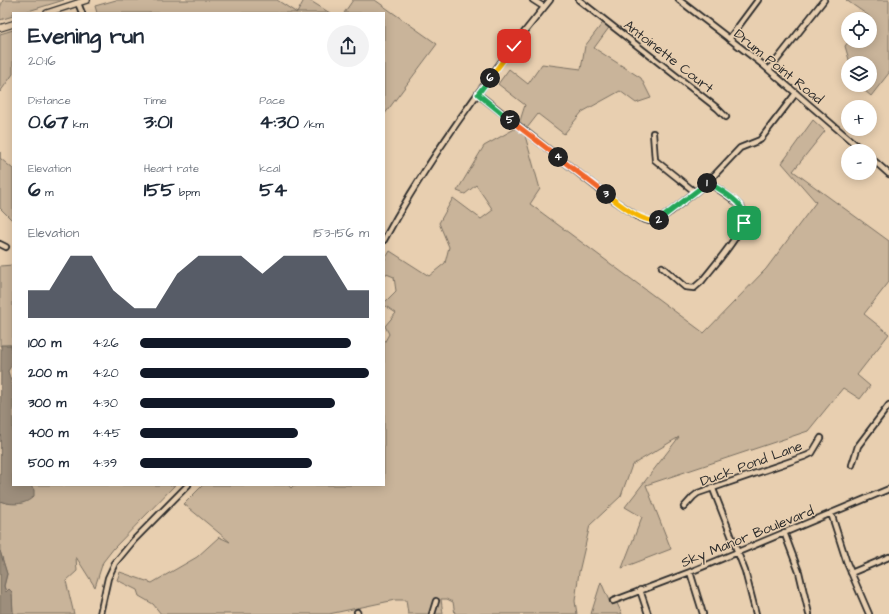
<!DOCTYPE html>
<html lang="en">
<head>
<meta charset="utf-8">
<style>
	:root { --surface:#fff; --page:#f2f2f3; --text:#1f2937; --muted:#747a83; --accent:#111827 }
	body { margin:0; font-family:"Architects Daughter",sans-serif; background:var(--page); color:var(--text); height:100vh; display:flex; flex-direction:column; font-size:15px; white-space:nowrap }
	* { box-sizing:border-box; margin:0 }
	p { font-size:13px; color:var(--muted) }
	.icon { flex:none; width:22px; height:22px; fill:none; stroke:currentColor; stroke-width:2; stroke-linecap:round; stroke-linejoin:round }
	.map { position:relative; flex:1; overflow:hidden }
	.sheet { position:absolute; left:12px; top:12px; width:373px; height:474px; display:flex; flex-direction:column; background:var(--surface); border-radius:0px; box-shadow:0 2px 10px #0003 }
	.sheet>* { flex:none }
	.tools { position:absolute; left:841px; top:12px; display:grid; gap:8px }
	.tools a { display:grid; place-items:center; width:36px; height:36px; border-radius:50%; background:var(--surface); box-shadow:0 2px 10px #0003; font-size:20px }
	.pin { position:absolute; display:grid; place-items:center; width:34px; height:34px; color:#fff; margin:-17px; border-radius:8px; box-shadow:0 2px 6px #0006 }
	.km { position:absolute; width:20px; height:20px; margin:-10px; border-radius:50%; background:#222; color:#fff; font-size:11px; line-height:20px; text-align:center }
	.round { display:grid; place-items:center; flex:none; width:42px; height:42px; border-radius:21px; background:var(--page) }
	.head { display:flex; align-items:center; justify-content:space-between; height:68px; padding:0 16px }
	h1 { font-size:22px; font-weight:800; line-height:30px }
	.figures { display:grid; grid-template-columns:repeat(3,1fr); gap:6px; height:68px; padding:4px 16px }
	.figures div { display:grid; align-content:center }
	.figures b { font-size:20px; font-weight:800 }
	.figures small { font-size:11px; font-weight:400 }
	.figures p { font-size:11px }
	.chart { height:112px; padding:8px 16px }
	.chart p { display:flex; justify-content:space-between }
	.chart svg { width:100%; height:72px; margin-top:4px; fill:var(--accent); opacity:.7 }
	ul { padding:0 16px; list-style:none; font-size:13px }
	li { display:grid; grid-template-columns:64px 48px 1fr; align-items:center; height:30px }
	li i { height:10px; border-radius:5px; background:var(--accent) }
	.map>svg:first-child { display:block }
</style>
</head>
<body>
<div class="map">
<svg width="889" height="614" viewBox="0 0 889 614">
	<rect width="100%" height="100%" fill="#e8cfb0"/>
	<filter id="ink" filterUnits="userSpaceOnUse"><feTurbulence type="fractalNoise" baseFrequency=".025" numOctaves="2"/><feDisplacementMap in="SourceGraphic" scale="8" xChannelSelector="R" yChannelSelector="G"/><feConvolveMatrix kernelMatrix="1 2 1 2 8 2 1 2 1" color-interpolation-filters="sRGB"/></filter>
	<g filter="url(#ink)">
		<!-- green -->
		<path fill="#c9b49a" stroke="#7a7062" d="M3,0H64L22,13H13V16L0,20V8Z
			M116,0H277L297,13L304,0H309L330,13H97L95,6Z
			M353,0H375L437,44L384,115V13H344Z
			M846,0H889V73L871,96L858,85H870V63H850L845,46L849,41H870V19H867L869,16Z
			M605,20L611,25L594,48L641,78L651,98L636,103L620,91L582,112L564,134L538,114L524,132L540,189L530,204L704,333L766,269L816,202L782,163L813,120L825,131L793,171L889,241V282L864,314L889,334L857,375L870,386L860,399L843,388L808,431L646,485L671,549L622,568L642,517L625,507L679,437L632,465L621,496L590,525L579,572L575,601L577,614H455L453,602L447,599H441L443,614H408L406,600H395L329,614H161L153,604L139,596L137,590L117,580L120,572L152,583L197,557L219,537L230,542L184,504L203,485H288L291,488L294,485H384V343L389,334L385,326L396,313L384,305V303L396,291L394,277L384,273V261L390,251L429,276L445,263L449,247L439,223L453,198L481,219L493,210L476,185L465,194L457,191L484,146L518,127L525,105L498,84L509,69L528,84L542,64L581,69L585,46Z
			M13,30V74L0,92V34Z
			M0,152V158L13,169V221L0,208Z
			M13,265V349L11,345L0,346V266Z
			M30,485H175L114,548L103,562L95,587L76,557L77,571L66,581L74,614H13L12,595L9,589L6,593L4,586L7,574L0,551V501C16,507 21,500 34,490Z
			M601,582L610,603L616,601L622,614H591Z"/>
		<!-- water -->
		<path fill="#9d8e7b" stroke="#6f665b" d="M1,345H11C12,355 15,362 8,371L13,388V485H30L34,490V496C25,506 10,505 0,501Z
			M0,551L7,574L4,586L6,592L9,589L12,592L13,614H0Z"/>
		<g fill="none" stroke-linecap="round" stroke-linejoin="round">
			<!-- minor casing -->
			<g stroke="#2b2b2b" stroke-width="8">
				<path id="minor" d="M533,0L544,7
					M579,0L717,108L726,117
					M679,0L762,64L863,151
					M78,3L82,13
					M729,39L758,0
					M769,70L824,0
					M478,94L609,197L640,218L649,221L660,219L670,212L708,182L740,148L760,140L796,93
					M653,133L655,160L695,192
					M870,157L889,174
					M384,240C430,155 489,75 550,0
					M0,244L6,247
					M662,267L685,287L694,288L702,281C711,269 751,225 744,211C739,201 717,189 708,182
					M852,465L858,446L889,405
					M713,489L745,571L756,614
					M684,507L693,497L698,493L806,456L812,453L821,438
					M831,513L847,563L869,614
					M784,532L799,572L809,614
					M690,572L703,614
					M851,573L889,557
					M640,590L648,614
					M613,601L690,572L889,489
					M357,612L358,614
					M100,614L108,578L115,563L134,540L188,485
					M432,614L436,601"/>
			</g>
			<!-- major casing -->
			<g stroke="#2b2b2b" stroke-width="8">
				<path id="major" d="M47,13L87,0
					M0,28L13,24"/>
			</g>
			<!-- minor -->
			<use href="#minor" stroke="#e8cfb0" stroke-width="4.5"/>
			<!-- major -->
			<use href="#major" stroke="#e8cfb0" stroke-width="5.5"/>
		</g>
	</g>
	<g fill="none" stroke-linecap="round" stroke-linejoin="round" filter="url(#ink)">
		<!-- split-1 casing -->
		<g stroke="#fff" stroke-width="8">
			<path id="split-1" d="M707,183L708,182C721,191 750,204 744,223"/>
		</g>
		<!-- split-2 casing -->
		<g stroke="#fff" stroke-width="8">
			<path id="split-2" d="M659,220L707,183"/>
		</g>
		<!-- split-3 casing -->
		<g stroke="#fff" stroke-width="8">
			<path id="split-3" d="M606,194C618,203 644,225 659,220"/>
		</g>
		<!-- split-4 casing -->
		<g stroke="#fff" stroke-width="8">
			<path id="split-4" d="M558,157L606,194"/>
		</g>
		<!-- split-5 casing -->
		<g stroke="#fff" stroke-width="8">
			<path id="split-5" d="M510,120L558,157"/>
		</g>
		<!-- split-6 casing -->
		<g stroke="#fff" stroke-width="8">
			<path id="split-6" d="M490,78L478,94L510,120"/>
		</g>
		<!-- split-7 casing -->
		<g stroke="#fff" stroke-width="8">
			<path id="split-7" d="M490,78L514,46"/>
		</g>
		<!-- split-1 -->
		<use href="#split-1" stroke="#22a559" stroke-width="5"/>
		<!-- split-2 -->
		<use href="#split-2" stroke="#22a559" stroke-width="5"/>
		<!-- split-3 -->
		<use href="#split-3" stroke="#f5b400" stroke-width="5"/>
		<!-- split-4 -->
		<use href="#split-4" stroke="#f0652b" stroke-width="5"/>
		<!-- split-5 -->
		<use href="#split-5" stroke="#f0652b" stroke-width="5"/>
		<!-- split-6 -->
		<use href="#split-6" stroke="#22a559" stroke-width="5"/>
		<!-- split-7 -->
		<use href="#split-7" stroke="#f5b400" stroke-width="5"/>
	</g>
	<g text-anchor="middle" stroke-width="3" stroke-linejoin="round" paint-order="stroke">
		<!-- street labels -->
		<g font-size="14" fill="#2b2b2b" stroke="#e8cfb0">
			<text transform="translate(669 56) rotate(38)" y="5">Antoinette Court</text>
			<text transform="translate(779 66) rotate(39)" y="5">Drum Point Road</text>
			<text transform="translate(751 463) rotate(-20)" y="5">Duck Pond Lane</text>
			<text transform="translate(747 536) rotate(-22)" y="5">Sky Manor Boulevard</text>
		</g>
	</g>
</svg>
<div class="tools">
<a><svg class="icon" aria-label="locate" viewBox="0 0 24 24"><circle cx="12" cy="12" r="6"/><path d="M12 2v4M12 18v4M2 12h4M18 12h4"/></svg></a>
<a><svg class="icon" aria-label="layers" viewBox="0 0 24 24"><path d="M12 4l9 5-9 5-9-5zM3 14l9 5 9-5"/></svg></a>
<a>+</a>
<a>−</a>
</div>
<div class="pin" style="left:744px;top:223px;background:#1e9e55"><svg class="icon" aria-label="arrive" viewBox="0 0 24 24"><path d="M6 21V4h12l-3 4 3 4H6"/></svg></div>
<div class="pin" style="left:514px;top:46px;background:#d93025"><svg class="icon" aria-label="check" viewBox="0 0 24 24"><path d="M5 12l5 5 9-10"/></svg></div>
<b class="km" style="left:707px;top:183px">1</b>
<b class="km" style="left:659px;top:220px">2</b>
<b class="km" style="left:606px;top:194px">3</b>
<b class="km" style="left:558px;top:157px">4</b>
<b class="km" style="left:510px;top:120px">5</b>
<b class="km" style="left:490px;top:78px">6</b>
<section class="sheet">
<div class="head"><div><h1>Evening run</h1><p>20:16</p></div><a class="round"><svg class="icon" aria-label="share" viewBox="0 0 24 24"><path d="M12 15V3M7 8l5-5 5 5M5 13v7h14v-7"/></svg></a></div>
<div class="figures">
<div><p>Distance</p><b>0.67<small> km</small></b></div>
<div><p>Time</p><b>3:01</b></div>
<div><p>Pace</p><b>4:30<small> /km</small></b></div>
</div>
<div class="figures">
<div><p>Elevation</p><b>6<small> m</small></b></div>
<div><p>Heart rate</p><b>155<small> bpm</small></b></div>
<div><p>kcal</p><b>54</b></div>
</div>
<div class="chart"><p><span>Elevation</span>153–156 m</p>
<svg viewBox="0 0 160 44" preserveAspectRatio="none"><path d="M0 44V27L10 27L20 6L30 6L40 27L50 38L60 38L70 17L80 6L90 6L100 6L110 17L120 6L130 6L140 6L150 27L160 27V44z"/></svg>
</div>
<ul>
<li><b>100 m</b>4:26<i style="width:92%"></i></li>
<li><b>200 m</b>4:20<i style="width:100%"></i></li>
<li><b>300 m</b>4:30<i style="width:85%"></i></li>
<li><b>400 m</b>4:45<i style="width:69%"></i></li>
<li><b>500 m</b>4:39<i style="width:75%"></i></li>
</ul>
</section>
</div>
</body>
</html>
